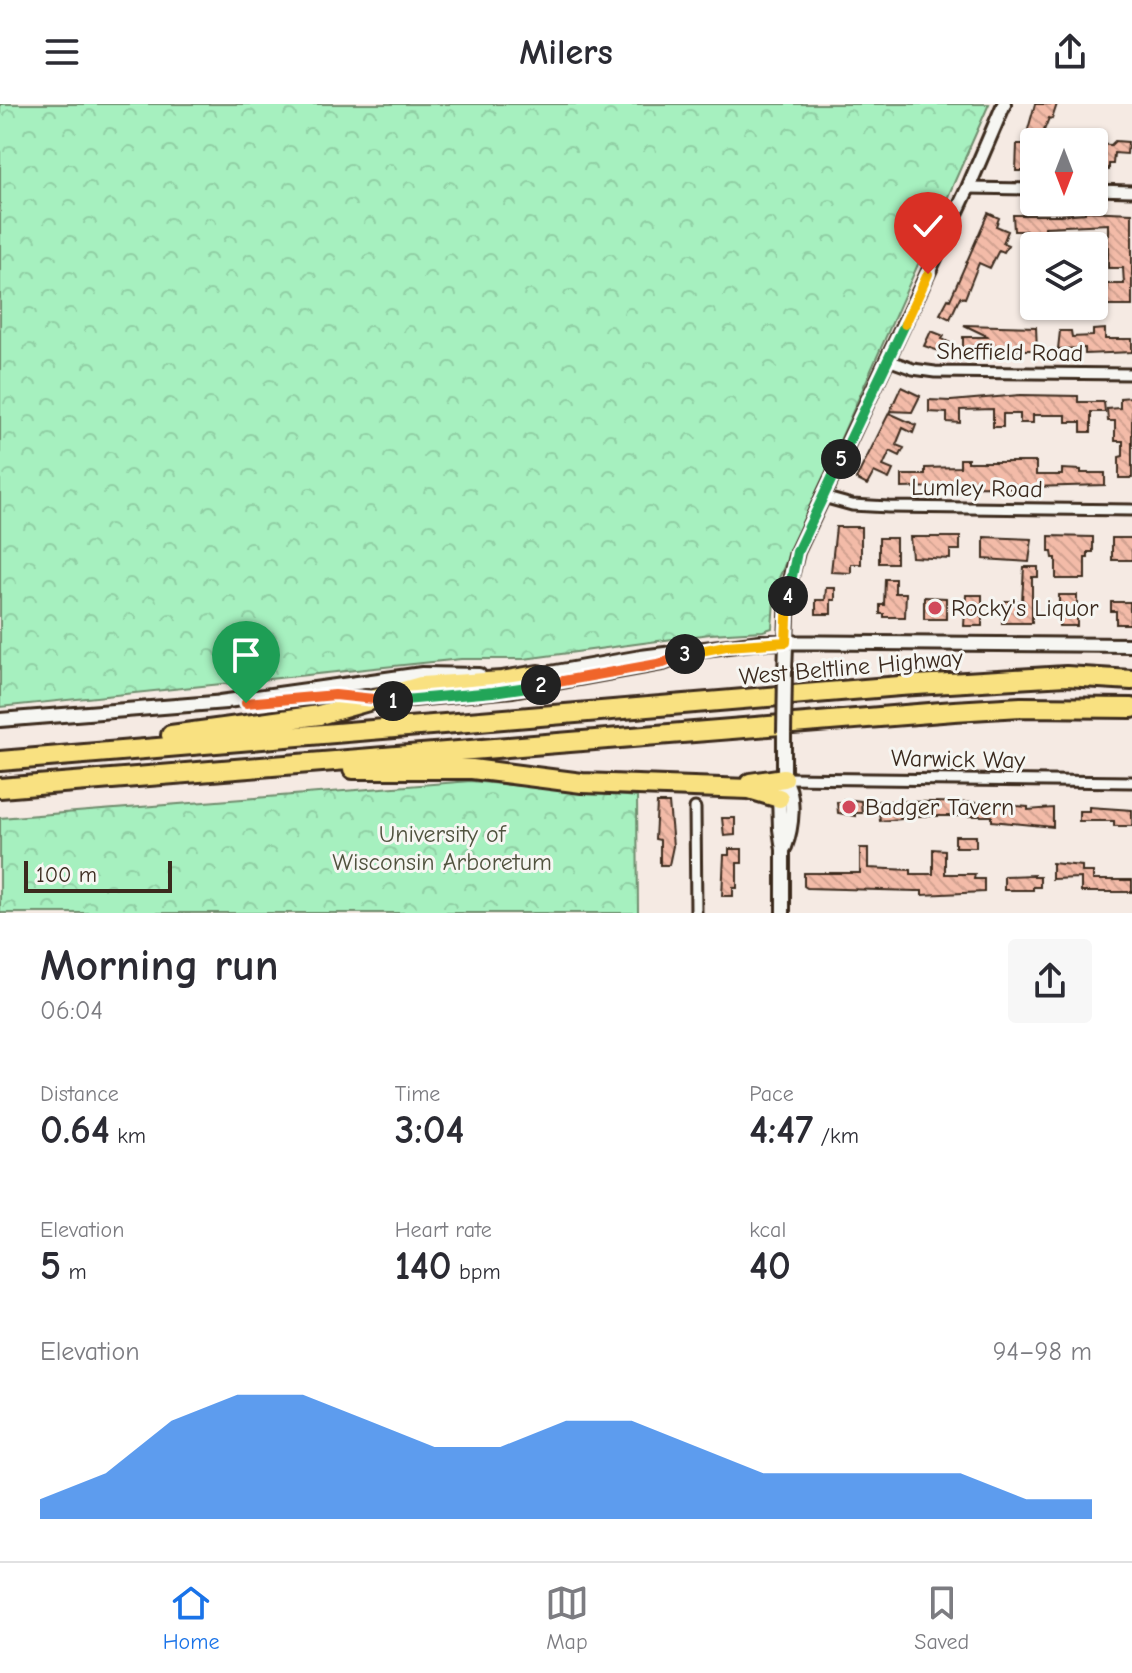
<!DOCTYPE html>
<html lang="en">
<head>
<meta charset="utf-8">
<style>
	:root { --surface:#fff; --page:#f7f7f7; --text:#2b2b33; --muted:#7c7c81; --line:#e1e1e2; --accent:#1a73e8 }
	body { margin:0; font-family:"Comic Neue",sans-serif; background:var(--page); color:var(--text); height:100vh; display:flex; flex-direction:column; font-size:30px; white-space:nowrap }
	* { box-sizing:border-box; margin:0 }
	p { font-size:26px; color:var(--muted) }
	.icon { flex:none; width:44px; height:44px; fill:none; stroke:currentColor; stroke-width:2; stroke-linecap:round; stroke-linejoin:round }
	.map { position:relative; height:809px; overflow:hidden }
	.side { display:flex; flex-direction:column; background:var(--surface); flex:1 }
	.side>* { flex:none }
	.needle { width:52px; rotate:180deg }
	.controls { position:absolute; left:1020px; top:24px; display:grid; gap:16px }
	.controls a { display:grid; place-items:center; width:88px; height:88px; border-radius:8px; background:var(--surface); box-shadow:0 2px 6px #0004; font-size:40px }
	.scale { position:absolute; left:24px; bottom:20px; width:148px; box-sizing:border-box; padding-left:8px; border:4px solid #3b2a1e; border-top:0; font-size:22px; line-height:28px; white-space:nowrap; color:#3b2a1e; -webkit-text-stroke:6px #f6f6f2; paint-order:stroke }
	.pin { position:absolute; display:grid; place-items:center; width:68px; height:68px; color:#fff; margin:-82px -34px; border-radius:50% 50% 50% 0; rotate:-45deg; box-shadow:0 0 8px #0007 }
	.pin .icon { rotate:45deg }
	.km { position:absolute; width:40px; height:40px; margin:-20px; border-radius:50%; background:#222; color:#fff; font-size:22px; line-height:40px; text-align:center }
	.round { display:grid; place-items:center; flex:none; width:84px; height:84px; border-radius:8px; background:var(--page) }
	.summary { display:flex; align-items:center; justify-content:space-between; height:136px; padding:0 40px }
	h1 { font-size:44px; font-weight:600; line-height:60px }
	.stats { display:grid; grid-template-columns:repeat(3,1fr); gap:12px; height:136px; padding:8px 40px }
	.stats div { display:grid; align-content:center }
	.stats b { font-size:40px; font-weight:600 }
	.stats small { font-size:22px; font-weight:400 }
	.stats p { font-size:22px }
	.chart { height:224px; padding:16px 40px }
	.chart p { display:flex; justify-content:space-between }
	.chart svg { width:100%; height:144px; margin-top:8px; fill:var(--accent); opacity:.7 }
	header { display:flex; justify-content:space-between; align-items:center; height:104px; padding:0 40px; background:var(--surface); font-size:36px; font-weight:600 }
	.tab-bar { display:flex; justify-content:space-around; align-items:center; height:112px; border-top:2px solid var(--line); background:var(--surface); font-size:22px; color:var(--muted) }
	.tab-bar a { display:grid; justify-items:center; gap:4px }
	.tab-bar .active { color:var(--accent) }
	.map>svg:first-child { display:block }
</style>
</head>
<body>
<header><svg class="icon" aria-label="menu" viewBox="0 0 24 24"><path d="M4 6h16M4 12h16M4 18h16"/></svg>Milers<svg class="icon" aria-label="share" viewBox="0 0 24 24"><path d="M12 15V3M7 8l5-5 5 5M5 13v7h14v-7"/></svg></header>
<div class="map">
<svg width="1132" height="809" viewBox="0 0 1132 809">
	<defs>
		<pattern id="park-crowns" width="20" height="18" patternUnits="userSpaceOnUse" patternTransform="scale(2)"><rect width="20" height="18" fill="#a6f0bf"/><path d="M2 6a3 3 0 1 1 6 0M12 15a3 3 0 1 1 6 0" fill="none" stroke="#90cea4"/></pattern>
		<pattern id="building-back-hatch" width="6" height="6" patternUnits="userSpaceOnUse" patternTransform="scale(2)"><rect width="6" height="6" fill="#f3bba8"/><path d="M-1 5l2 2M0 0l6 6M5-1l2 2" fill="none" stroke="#d1a190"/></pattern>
	</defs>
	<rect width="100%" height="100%" fill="#f5eae3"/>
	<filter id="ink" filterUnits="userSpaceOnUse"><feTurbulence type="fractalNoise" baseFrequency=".0125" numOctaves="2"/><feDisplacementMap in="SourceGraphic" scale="16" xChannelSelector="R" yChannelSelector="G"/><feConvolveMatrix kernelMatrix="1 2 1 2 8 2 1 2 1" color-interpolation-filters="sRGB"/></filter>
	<g filter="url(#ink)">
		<!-- park -->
		<path fill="url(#park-crowns)" stroke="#708d6e" stroke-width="2" d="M0,0H989L775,483L772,524L763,527L710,530L524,555H461L0,603Z
			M471,677L637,693L638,809H0V714Z"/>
		<!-- building -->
		<path fill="url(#building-back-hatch)" stroke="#3b2a1e" stroke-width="2" d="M1035,0H1057L1052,15L1049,14L1041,34L1034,32V67H1016L1017,40H1024Z
			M1115,37L1128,38L1127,50L1114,49L1113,60H1109V66L1094,65V40L1111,41Z
			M1085,107L1132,109V202H1107V180H1124L1123,164H1108V120L1045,123L1044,142H1032V127H1014L1013,111H1060L1085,109Z
			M988,109L999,114L996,122L1008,127L1003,139L1008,141L1004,148L999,146L990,164L979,159L965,194L960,193L950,215L940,210L948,195L950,196Z
			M964,221L1036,223L1037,246H963V233H989Z
			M1105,225V235H1132V248L1085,250V244L1058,245L1060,227H1071L1072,233L1093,232V226Z
			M931,227L944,232L942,235L952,240L948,250L924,242Z
			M901,283L920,292L912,308L890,307Z
			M1020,291L1078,292V298H1104L1105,308H1091V328H1081V318H1066V311H1033V319H1020V310H1003V323H993V305L960,306V319L947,318V309L929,308V296L951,297Z
			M1132,293V374H1119V353L1123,352V337H1115V317H1108L1107,305L1120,304V294Z
			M889,309L916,321L913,329L903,324L896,341L904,344L900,352L890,347L883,362L893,366L889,375L874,368L867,381L856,375Z
			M960,355H968V358H1036V371H1062V365L1081,366V369H1105V381L1030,383V385L992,384V382L902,384V371H925V364L960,363Z
			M836,423H861V460H851V469L831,468Z
			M1049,432L1093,433V448H1088V454H1085V475H1056V454H1053L1052,448H1049Z
			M910,433H960V446H950V455L912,453Z
			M984,433L1032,435L1029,458L984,455Z
			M879,434H896V459H879Z
			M1112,434H1132V456H1112Z
			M1024,463H1038V473H1032V519H1002L1005,497H1022Z
			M885,475H895V489H906L905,513H884V510H880V501H884Z
			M826,484H835V496H831V510H816V496H825Z
			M966,491H982V522H964Z
			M1059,491H1077V522H1059Z
			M924,493L946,494V515H924Z
			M1111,498H1130V520H1116V507H1111Z
			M844,695L861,697L862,709H855V712L838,709L837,698H844Z
			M878,697L983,699L1028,703V706L1053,704V723L992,717V712H901V715L880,717Z
			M657,699H669L673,742L669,761H660V736L655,735Z
			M1089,703L1132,706V722H1114V717H1079V707H1089Z
			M722,714H735V731L724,732Z
			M955,732H976V743H955Z
			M860,744H868V764L911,766V770H933V745L945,746V770H975L974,775H984V788L922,791V787H916L807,784L804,782V769H860Z
			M729,745H742V759H737V784H733V792H722L724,751H729Z
			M1052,759L1082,762V768H1093V776H1132V788H1081V774L1052,775Z
			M1034,771V773H1040V783H1033V786H1004V772Z"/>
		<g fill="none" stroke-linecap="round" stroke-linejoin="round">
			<!-- minor casing -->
			<g stroke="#3b2a1e" stroke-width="15">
				<path id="minor" d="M968,84L1034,85
					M1094,86L1132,87
					M888,256L913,265L935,268L1132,270
					M823,393L852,401L889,403L1132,406
					M784,674L1132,678
					M695,704L696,809"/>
			</g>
			<!-- tertiary casing -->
			<g stroke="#3b2a1e" stroke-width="18">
				<path id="tertiary" d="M785,569L788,485L797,448L968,84L1004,0
					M533,572L641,553L760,538L1132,541
					M308,593L335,591L361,595
					M391,597L513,586L663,559L677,554
					M220,598L422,570L479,571
					M0,616L226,598
					M784,674C796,691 792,724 785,743
					M783,809V746L780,725L779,690L784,674V629"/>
			</g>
			<!-- motorway casing -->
			<g stroke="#3b2a1e" stroke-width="24">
				<path id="motorway" d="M171,631L319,611L421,582L502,577L538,571
					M0,657L900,582L1066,572L1132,576
					M353,665H472L582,679L749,685L779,694
					M750,679L784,674
					M0,684L954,607L1021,603L1132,604"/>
			</g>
			<!-- minor -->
			<use href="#minor" stroke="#f6f6f2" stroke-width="9"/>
			<!-- tertiary -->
			<use href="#tertiary" stroke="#f6f6f2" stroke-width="12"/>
			<!-- motorway -->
			<use href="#motorway" stroke="#f9e181" stroke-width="18"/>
			<!-- tertiary-bridge casing -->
			<g stroke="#3b2a1e" stroke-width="18" stroke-linecap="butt">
				<path id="tertiary-bridge" d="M784,629L785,569"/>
			</g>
			<!-- tertiary-bridge -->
			<use href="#tertiary-bridge" stroke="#f6f6f2" stroke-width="12"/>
		</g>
	</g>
	<g fill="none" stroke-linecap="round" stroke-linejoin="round" filter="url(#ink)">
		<!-- split-1 casing -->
		<g stroke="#fff" stroke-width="16">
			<path id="split-1" d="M246,599L335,591L393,597"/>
		</g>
		<!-- split-2 casing -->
		<g stroke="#fff" stroke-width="16">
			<path id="split-2" d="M393,597L493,588L541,581"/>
		</g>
		<!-- split-3 casing -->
		<g stroke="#fff" stroke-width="16">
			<path id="split-3" d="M541,581L663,559L685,550"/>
		</g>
		<!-- split-4 casing -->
		<g stroke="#fff" stroke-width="16">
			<path id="split-4" d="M685,550L726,542L786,538L788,492"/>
		</g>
		<!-- split-5 casing -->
		<g stroke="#fff" stroke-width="16">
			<path id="split-5" d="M788,492L797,448L841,355"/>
		</g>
		<!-- split-6 casing -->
		<g stroke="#fff" stroke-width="16">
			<path id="split-6" d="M841,355L905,220"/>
		</g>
		<!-- split-7 casing -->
		<g stroke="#fff" stroke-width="16">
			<path id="split-7" d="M905,220L928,170"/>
		</g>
		<!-- split-1 -->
		<use href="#split-1" stroke="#f0652b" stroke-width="10"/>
		<!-- split-2 -->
		<use href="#split-2" stroke="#22a559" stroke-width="10"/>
		<!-- split-3 -->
		<use href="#split-3" stroke="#f0652b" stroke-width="10"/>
		<!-- split-4 -->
		<use href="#split-4" stroke="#f5b400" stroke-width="10"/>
		<!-- split-5 -->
		<use href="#split-5" stroke="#22a559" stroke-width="10"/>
		<!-- split-6 -->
		<use href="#split-6" stroke="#22a559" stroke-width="10"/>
		<!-- split-7 -->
		<use href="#split-7" stroke="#f5b400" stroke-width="10"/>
	</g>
	<!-- markers -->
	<g fill="#d1495b" stroke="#f6f6f2" stroke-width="3">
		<circle cx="935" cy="504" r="8"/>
		<circle cx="849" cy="703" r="8"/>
	</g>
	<g text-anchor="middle" stroke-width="6" stroke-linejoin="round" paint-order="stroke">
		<!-- street labels -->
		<g font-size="24" fill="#3b2a1e" stroke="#f6f6f2">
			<text transform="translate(1010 248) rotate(1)" y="8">Sheffield Road</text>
			<text transform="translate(977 384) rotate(1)" y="8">Lumley Road</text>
			<text transform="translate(851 563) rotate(-5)" y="8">West Beltline Highway</text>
			<text transform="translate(958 655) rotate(1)" y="8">Warwick Way</text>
		</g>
		<!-- poi labels -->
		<g font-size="24" fill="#3b2a1e" stroke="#f6f6f2" text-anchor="start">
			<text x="951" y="512">Rocky's Liquor</text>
			<text x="865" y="711">Badger Tavern</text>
		</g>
		<!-- park labels -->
		<g font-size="24" fill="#50523e" stroke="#f6f6f2">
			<text x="442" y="738">University of<tspan x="442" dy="28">Wisconsin Arboretum</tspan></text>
		</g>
	</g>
</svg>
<div class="controls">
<a><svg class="needle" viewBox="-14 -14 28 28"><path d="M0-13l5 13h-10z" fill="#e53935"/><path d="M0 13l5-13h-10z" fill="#7c7c81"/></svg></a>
<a><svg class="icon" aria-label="layers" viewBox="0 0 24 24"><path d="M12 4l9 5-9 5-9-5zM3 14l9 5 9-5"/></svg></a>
</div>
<div class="scale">100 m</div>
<div class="pin" style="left:246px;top:599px;background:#1e9e55"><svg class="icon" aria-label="arrive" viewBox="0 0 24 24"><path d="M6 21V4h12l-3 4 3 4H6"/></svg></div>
<div class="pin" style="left:928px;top:170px;background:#d93025"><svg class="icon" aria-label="check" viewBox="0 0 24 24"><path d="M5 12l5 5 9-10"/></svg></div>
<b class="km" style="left:393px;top:597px">1</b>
<b class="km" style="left:541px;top:581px">2</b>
<b class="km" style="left:685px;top:550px">3</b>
<b class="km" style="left:788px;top:492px">4</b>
<b class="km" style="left:841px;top:355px">5</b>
</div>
<section class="side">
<div class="summary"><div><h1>Morning run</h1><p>06:04</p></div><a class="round"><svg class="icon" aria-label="share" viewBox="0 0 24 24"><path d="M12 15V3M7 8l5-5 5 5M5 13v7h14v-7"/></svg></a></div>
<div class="stats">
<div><p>Distance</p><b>0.64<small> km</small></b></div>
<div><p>Time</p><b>3:04</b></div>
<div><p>Pace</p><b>4:47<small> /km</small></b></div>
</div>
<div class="stats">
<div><p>Elevation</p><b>5<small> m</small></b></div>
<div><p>Heart rate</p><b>140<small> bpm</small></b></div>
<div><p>kcal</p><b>40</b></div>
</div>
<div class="chart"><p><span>Elevation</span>94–98 m</p>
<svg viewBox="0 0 160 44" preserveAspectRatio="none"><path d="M0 44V38L10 30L20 14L30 6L40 6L50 14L60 22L70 22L80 14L90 14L100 22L110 30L120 30L130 30L140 30L150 38L160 38V44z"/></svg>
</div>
</section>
<nav class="tab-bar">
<a class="active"><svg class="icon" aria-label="home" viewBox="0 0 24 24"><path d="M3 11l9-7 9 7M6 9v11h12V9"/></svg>Home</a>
<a><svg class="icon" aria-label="map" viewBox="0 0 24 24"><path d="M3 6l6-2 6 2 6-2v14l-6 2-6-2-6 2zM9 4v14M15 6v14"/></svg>Map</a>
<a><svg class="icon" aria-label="saved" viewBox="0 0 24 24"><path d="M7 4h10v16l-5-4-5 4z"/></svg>Saved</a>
</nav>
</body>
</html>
